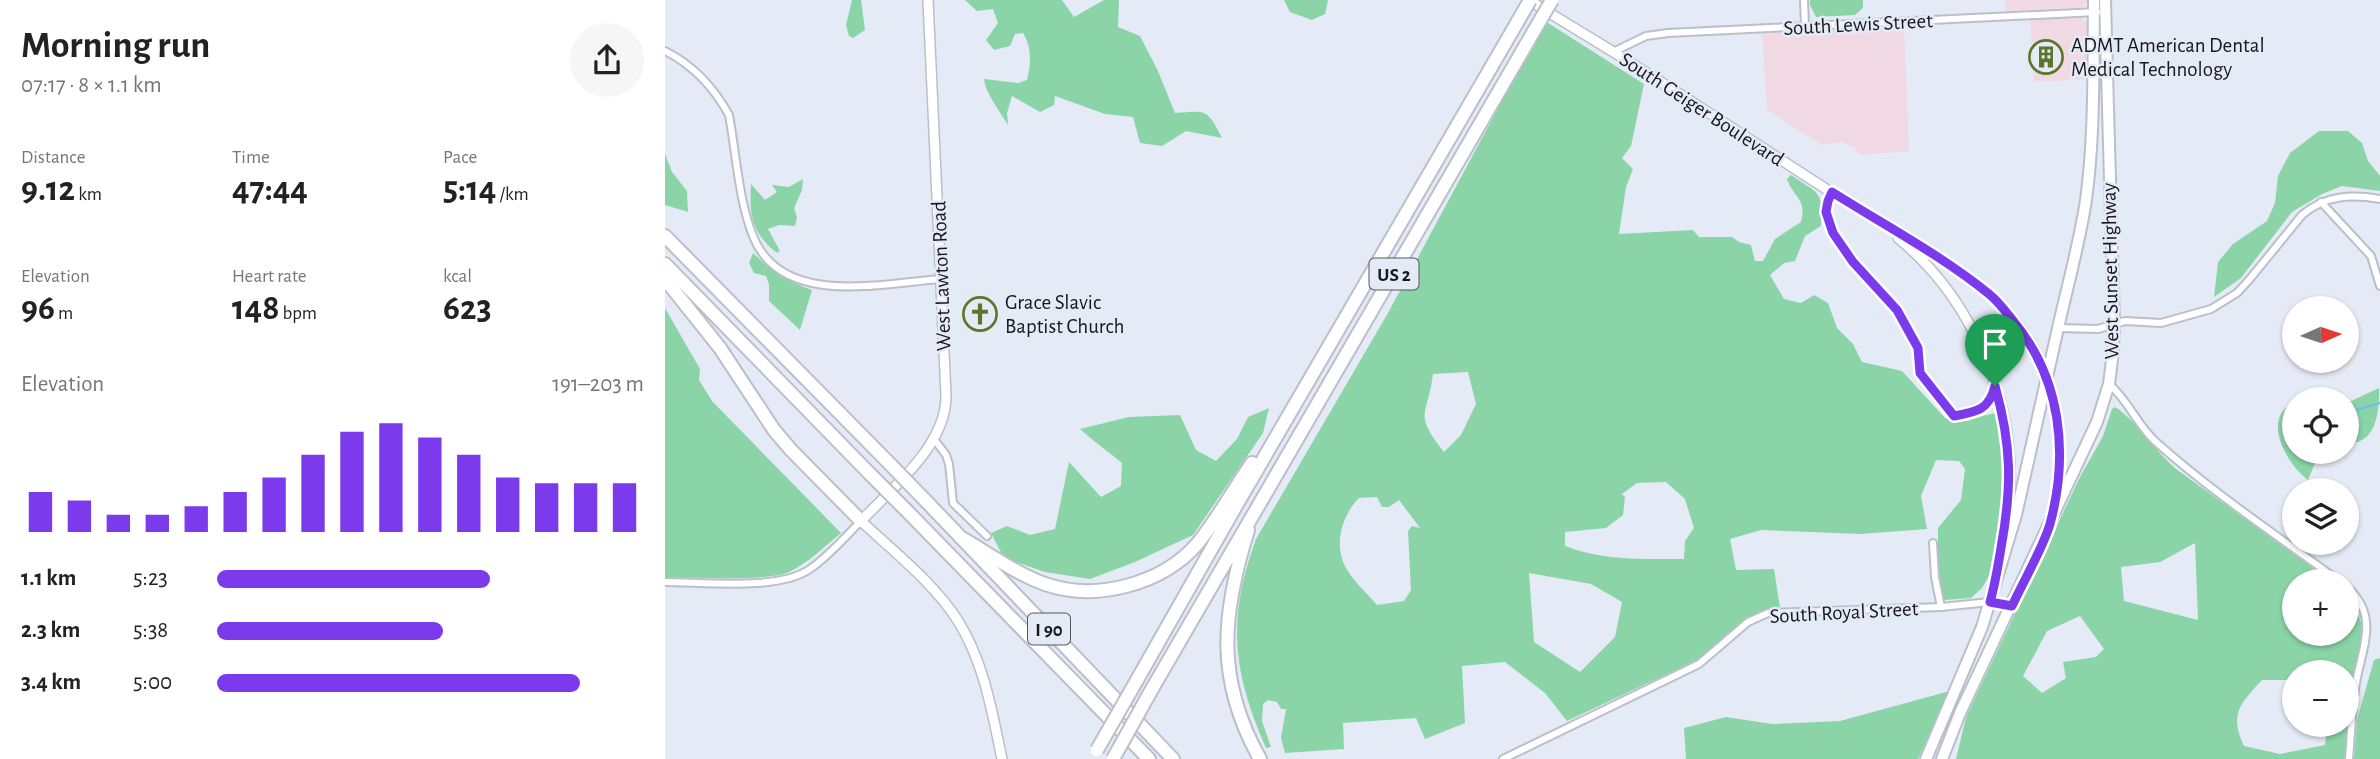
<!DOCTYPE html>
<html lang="en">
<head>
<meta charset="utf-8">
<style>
	:root { --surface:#fff; --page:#f6f6f6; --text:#222; --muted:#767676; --accent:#7c3aed }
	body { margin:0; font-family:"Alegreya Sans",sans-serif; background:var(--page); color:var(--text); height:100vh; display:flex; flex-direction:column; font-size:26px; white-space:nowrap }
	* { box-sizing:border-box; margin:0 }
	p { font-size:23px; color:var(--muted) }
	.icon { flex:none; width:38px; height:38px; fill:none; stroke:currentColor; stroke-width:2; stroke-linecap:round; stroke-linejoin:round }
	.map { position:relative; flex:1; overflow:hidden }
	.sheet { display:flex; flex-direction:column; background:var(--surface); width:665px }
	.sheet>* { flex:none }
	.needle { width:46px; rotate:87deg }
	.buttons { position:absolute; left:1617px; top:296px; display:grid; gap:14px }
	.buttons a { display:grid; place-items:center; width:77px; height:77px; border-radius:50%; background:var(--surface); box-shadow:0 2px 5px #0004; font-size:35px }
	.pin { position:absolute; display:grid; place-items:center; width:60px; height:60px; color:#fff; margin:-72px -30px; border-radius:50% 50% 50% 0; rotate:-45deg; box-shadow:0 0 7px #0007 }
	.pin .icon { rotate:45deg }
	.round { display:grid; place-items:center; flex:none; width:74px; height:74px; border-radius:37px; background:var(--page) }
	.head { display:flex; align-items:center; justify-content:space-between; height:119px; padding:0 21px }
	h1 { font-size:38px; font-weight:700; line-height:52px }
	.stats { display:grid; grid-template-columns:repeat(3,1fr); gap:10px; height:119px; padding:7px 21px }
	.stats div { display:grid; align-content:center }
	.stats b { font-size:35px; font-weight:700 }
	.stats small { font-size:19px; font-weight:400 }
	.stats p { font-size:19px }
	.chart { height:196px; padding:14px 21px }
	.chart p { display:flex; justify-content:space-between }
	.chart svg { width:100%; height:126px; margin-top:7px; stroke:var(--accent); stroke-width:6 }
	ul { padding:0 21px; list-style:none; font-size:23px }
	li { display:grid; grid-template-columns:112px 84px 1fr; align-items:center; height:52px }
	li i { height:18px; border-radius:9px; background:var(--accent) }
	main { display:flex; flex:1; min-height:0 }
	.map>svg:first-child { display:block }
</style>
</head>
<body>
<main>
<section class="sheet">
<div class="head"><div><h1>Morning run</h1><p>07:17 · 8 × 1.1 km</p></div><a class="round"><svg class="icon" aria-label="share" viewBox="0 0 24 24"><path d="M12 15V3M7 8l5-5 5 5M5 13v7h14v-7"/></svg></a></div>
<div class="stats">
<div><p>Distance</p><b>9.12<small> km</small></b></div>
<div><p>Time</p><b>47:44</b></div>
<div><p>Pace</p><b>5:14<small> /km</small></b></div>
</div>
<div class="stats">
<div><p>Elevation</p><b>96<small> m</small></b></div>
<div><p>Heart rate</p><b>148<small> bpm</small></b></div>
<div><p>kcal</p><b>623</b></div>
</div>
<div class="chart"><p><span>Elevation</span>191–203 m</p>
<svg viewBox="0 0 160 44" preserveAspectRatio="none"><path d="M5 44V30M15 44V33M25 44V38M35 44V38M45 44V35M55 44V30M65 44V25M75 44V17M85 44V9M95 44V6M105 44V11M115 44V17M125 44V25M135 44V27M145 44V27M155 44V27"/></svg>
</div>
<ul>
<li><b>1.1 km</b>5:23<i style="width:64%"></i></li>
<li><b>2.3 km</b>5:38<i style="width:53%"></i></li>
<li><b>3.4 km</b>5:00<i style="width:85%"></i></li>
</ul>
</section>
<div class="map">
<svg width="1715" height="759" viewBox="0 0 1715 759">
	<rect width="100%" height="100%" fill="#e5ebf6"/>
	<!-- commercial -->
	<path fill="#f1d9e4" d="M1340,0H1425L1417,7L1341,12Z
		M1401,16H1414L1424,24L1426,79L1369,82L1365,17Z
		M1239,25L1244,151L1195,155L1189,147L1176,142L1157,145L1102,110L1097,32Z"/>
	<!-- green -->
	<path fill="#8ad4a7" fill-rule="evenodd" d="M187,0H196L200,30L188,38L184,36L181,25Z
		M300,0H397L409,17L439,0H454L453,27L475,36L493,71L510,113C541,111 542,108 557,138L521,131L497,146L475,143L468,117L440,114L390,96L389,105L375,112L347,96L342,113L343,125C336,113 320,92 319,79L353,83L362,80C366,64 367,47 358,33L350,34L345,46L329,50L321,40L333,23L328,9L312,11Z
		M619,0H663L660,14L647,20L625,12Z
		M1145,0H1198V8L1190,15L1151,17L1145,5Z
		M880,21L979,84L966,146L957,158L968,169L961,187L954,234L1028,230L1034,237H1067L1074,242L1086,245L1090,261H1098L1110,239L1136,222C1142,198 1129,199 1122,179L1126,175C1155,195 1158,190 1156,226L1140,236L1130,261L1119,263L1105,275L1119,299L1136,303L1149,295L1163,303L1172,328L1188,344L1197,362L1237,371L1280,418L1292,422L1330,413L1335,416L1340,452L1341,494L1328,569L1317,588L1306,598L1279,600L1273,577V528L1296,500L1300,469L1294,461L1271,460L1256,496L1262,529L1196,534L1096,530L1065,539L1071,570L1109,569L1115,608L1094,612L1075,624L1036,658L902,721L880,693L840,662L797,666L800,723L760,739L751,718L678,723L679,749L620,753L616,738L621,709H616L612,702L603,700L598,704L597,721L606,747L601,748C567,670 562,619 591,539L723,313ZM803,372L811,404L796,435L779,452C748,412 762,419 768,374ZM1001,482L1020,499L1029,528L1020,541L1019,559C979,559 938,561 900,546V532L941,528L958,515L960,497L957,494L972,483ZM712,497L717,507H724L734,500L755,528L747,526L743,531L746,590L739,601L712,605C703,594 688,581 681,568C668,545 677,515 694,498ZM864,573L926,584L957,602L950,637L915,672L869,642Z
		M1654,131H1683L1697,143L1703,161L1715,176V191L1677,186L1657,194L1627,212L1576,278L1549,297L1553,262L1568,244L1602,221L1610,203L1613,176L1625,153Z
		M0,154L7,172L22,191L23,212L0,205Z
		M138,179L137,190L129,208L132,217L130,226L114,225L103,229L115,251L112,253C87,233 84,216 86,184L100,200L112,192L107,185L124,187Z
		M88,253C106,271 123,281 147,290L135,330L104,301V284L101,276L89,273L84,263Z
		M0,308L35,369L34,380L47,401L176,533C159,547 143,563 124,572C102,582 27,577 0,578Z
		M1714,388C1715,409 1711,447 1682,442V403Z
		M1629,402V452H1649L1650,463L1643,480C1622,464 1595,419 1629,402Z
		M1450,407C1474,423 1489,450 1511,469L1666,581H1629V634H1682V594L1690,605L1698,628V642L1684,703L1680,759H1291L1301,717L1415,477L1438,436L1447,409ZM1530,543L1533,620L1459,601L1456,567L1495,562ZM1415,616L1439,649L1431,657L1398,662L1401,678L1377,693L1358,676L1382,631ZM1629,672H1682V724L1662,725L1660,745L1615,754L1579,746C1564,714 1575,704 1597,680H1629Z
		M604,408L598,433L528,535L470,562L425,579L380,572L339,558L326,533L342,526L365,535L390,529L404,462L436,497L456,486L457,463C443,451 429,442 415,429L464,417L515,415L531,450L551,461L572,439L583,417Z
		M1715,658V759H1689L1692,720L1709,660Z
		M1285,691L1253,759H1021L1019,728L1061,717L1107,724L1175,721Z"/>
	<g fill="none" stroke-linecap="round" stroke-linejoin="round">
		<!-- stream -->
		<path stroke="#6abef5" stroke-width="2" d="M1682,413L1715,403"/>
		<!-- street casing -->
		<g stroke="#babfca" stroke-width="10">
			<path id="street" d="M1139,0L1140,26
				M0,51C28,65 49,88 64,115C71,153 74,202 88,236C116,308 217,283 276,279
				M948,52L981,36L1003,33L1432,12
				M1167,192L1161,209L1168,233L1188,262L1232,310L1253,348V367L1256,373L1289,416L1321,406
				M1656,202L1706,256L1715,286
				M1393,328L1433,329L1460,321L1496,323L1546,309L1572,293L1584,280L1637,215C1660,195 1687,194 1715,199
				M1444,384C1465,402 1471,424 1491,442C1548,493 1613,536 1674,581
				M1321,406L1329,388
				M269,439L281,455L284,464L288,503L322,536
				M1268,543L1270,577L1276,607
				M0,582C39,582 113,591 145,569C164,556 180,537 196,521
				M1682,587C1715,616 1697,648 1691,683C1687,708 1686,734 1684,759
				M838,759L1034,664L1083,622L1103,613L1276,607L1325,602L1347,606"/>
		</g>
		<!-- secondary casing -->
		<g stroke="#babfca" stroke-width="12">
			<path id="secondary" d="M263,0L281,395C282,445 228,487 196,521C228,551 270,584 293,621C319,662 327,712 337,759
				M864,0C892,18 921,35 950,53C1031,103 1110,157 1191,208C1252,245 1322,278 1363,339C1396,388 1401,451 1388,508
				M1233,238C1305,297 1348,394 1345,487C1344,508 1340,529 1336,550"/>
		</g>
		<!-- primary casing -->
		<g stroke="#babfca" stroke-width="14">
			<path id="primary" d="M1391,337C1401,291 1414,246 1421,200C1430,134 1428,67 1429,0
				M1261,759L1317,627L1351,515L1373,417
				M1277,759L1295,713L1432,422L1444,384L1448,352L1449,324L1440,0"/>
		</g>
		<!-- highway casing -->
		<g stroke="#babfca" stroke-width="16">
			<path id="highway" d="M0,236L221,460
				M0,264L205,474
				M0,279L55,348L109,430L126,450L196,521
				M259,499L508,759
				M243,512L484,759
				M583,530C557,614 550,679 595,759
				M295,537C323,553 350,573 380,584C431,602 498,584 533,543C553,518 569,489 587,463
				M472,680L568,511L853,21
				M487,689L869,31"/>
		</g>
		<!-- street -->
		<use href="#street" stroke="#fff" stroke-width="6"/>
		<!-- secondary -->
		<use href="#secondary" stroke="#fff" stroke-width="9"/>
		<!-- primary -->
		<use href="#primary" stroke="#fff" stroke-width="10"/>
		<!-- highway -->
		<use href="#highway" stroke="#fff" stroke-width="12"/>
		<!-- primary-bridge casing -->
		<g stroke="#babfca" stroke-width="14" stroke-linecap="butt">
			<path id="primary-bridge" d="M1373,417L1391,337"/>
		</g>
		<!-- highway-bridge casing -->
		<g stroke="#babfca" stroke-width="16" stroke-linecap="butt">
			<path id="highway-bridge" d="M853,21L865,0
				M869,31L887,0
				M221,460L259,499
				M205,474L243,512
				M432,750L472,680
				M448,759L487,689"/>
		</g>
		<!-- primary-bridge -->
		<use href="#primary-bridge" stroke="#fff" stroke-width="10"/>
		<!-- highway-bridge -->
		<use href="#highway-bridge" stroke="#fff" stroke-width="12"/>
	</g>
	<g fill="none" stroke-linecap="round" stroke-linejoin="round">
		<!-- route casing -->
		<g stroke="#fff" stroke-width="14">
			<path id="route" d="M1167,192C1219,225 1276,255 1324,294C1334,302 1341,312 1349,322C1396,379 1404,453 1385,524C1378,548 1358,582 1347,606L1325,602C1330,585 1333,566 1336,548C1347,487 1347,446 1330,386C1324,410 1312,412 1289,416L1255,373L1253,348L1232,310L1188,262L1168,233L1161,212L1163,201Z"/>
		</g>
		<!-- route -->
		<use href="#route" stroke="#7c3aed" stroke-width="9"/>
	</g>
	<!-- icons -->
	<defs>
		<g id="building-ring" transform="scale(1.75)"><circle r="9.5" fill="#e5ebf6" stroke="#5c7528" stroke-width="1.5"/><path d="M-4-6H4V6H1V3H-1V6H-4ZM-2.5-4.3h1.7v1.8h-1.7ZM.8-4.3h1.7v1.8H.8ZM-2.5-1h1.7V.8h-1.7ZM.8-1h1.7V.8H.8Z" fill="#5c7528"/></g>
		<g id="church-ring" transform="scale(1.75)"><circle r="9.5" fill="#e5ebf6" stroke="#5c7528" stroke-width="1.5"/><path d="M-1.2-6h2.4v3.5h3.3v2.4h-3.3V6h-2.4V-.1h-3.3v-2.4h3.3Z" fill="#5c7528"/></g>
	</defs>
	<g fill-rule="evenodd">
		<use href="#building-ring" x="1381" y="57"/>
		<use href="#church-ring" x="315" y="314"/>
	</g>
	<g text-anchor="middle" stroke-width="5" stroke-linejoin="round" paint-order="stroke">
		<!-- shield labels -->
		<g fill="#e5ebf6" stroke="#55575d" stroke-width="2">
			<rect x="704.5" y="258.5" width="49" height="31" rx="5"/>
			<rect x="363" y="613.5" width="42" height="31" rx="5"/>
		</g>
		<g font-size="19" font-weight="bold" fill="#17181c">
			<text x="729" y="281">US 2</text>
			<text x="384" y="636">I 90</text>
		</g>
		<!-- street labels -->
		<g font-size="21" fill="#17181c" stroke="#e5ebf6">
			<text transform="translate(1193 24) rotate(-3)" y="7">South Lewis Street</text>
			<text transform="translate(1037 109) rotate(33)" y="7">South Geiger Boulevard</text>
			<text transform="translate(1445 271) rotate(-91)" y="7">West Sunset Highway</text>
			<text transform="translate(276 276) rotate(-92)" y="7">West Lawton Road</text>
			<text transform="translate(1179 612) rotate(-3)" y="7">South Royal Street</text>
		</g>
		<!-- poi labels -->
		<g font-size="21" fill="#17181c" stroke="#e5ebf6" text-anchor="start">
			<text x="1406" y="52">ADMT American Dental<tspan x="1406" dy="24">Medical Technology</tspan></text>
			<text x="340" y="309">Grace Slavic<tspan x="340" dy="24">Baptist Church</tspan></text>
		</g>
	</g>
</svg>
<div class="buttons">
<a><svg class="needle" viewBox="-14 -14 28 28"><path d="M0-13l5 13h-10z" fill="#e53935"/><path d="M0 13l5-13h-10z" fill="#767676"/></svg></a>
<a><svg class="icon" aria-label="locate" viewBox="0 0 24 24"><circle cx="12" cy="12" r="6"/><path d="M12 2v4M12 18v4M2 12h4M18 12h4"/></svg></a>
<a><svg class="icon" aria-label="layers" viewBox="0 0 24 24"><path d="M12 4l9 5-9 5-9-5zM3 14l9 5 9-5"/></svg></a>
<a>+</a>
<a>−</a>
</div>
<div class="pin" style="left:1330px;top:386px;background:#1e9e55"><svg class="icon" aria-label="arrive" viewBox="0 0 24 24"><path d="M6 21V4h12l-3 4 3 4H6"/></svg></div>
</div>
</main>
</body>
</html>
